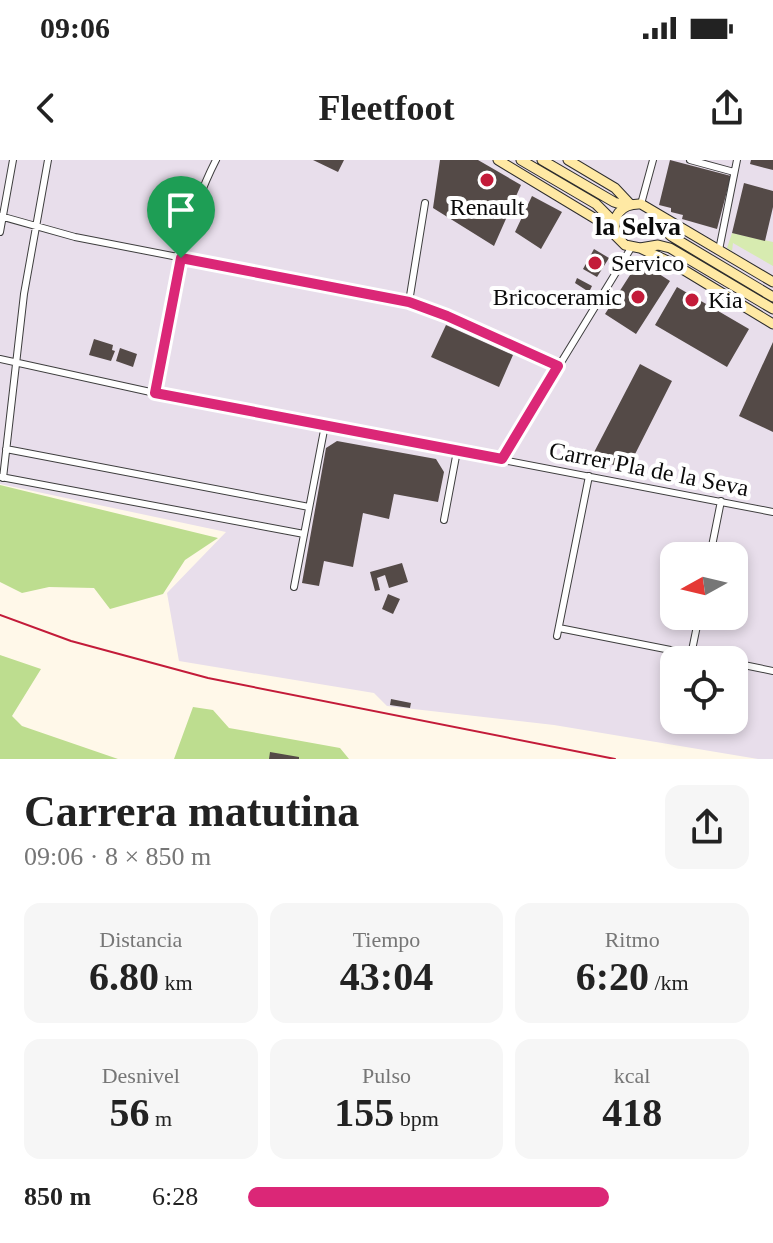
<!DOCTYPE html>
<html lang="es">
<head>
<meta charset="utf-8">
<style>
	:root { --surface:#fff; --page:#f6f6f6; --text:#222; --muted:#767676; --accent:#db2777 }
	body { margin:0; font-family:"Times New Roman",serif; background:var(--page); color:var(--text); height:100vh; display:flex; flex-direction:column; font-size:30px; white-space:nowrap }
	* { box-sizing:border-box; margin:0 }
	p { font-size:26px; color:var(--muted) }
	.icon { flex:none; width:44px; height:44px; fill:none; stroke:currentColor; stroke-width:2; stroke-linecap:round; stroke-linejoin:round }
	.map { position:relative; height:599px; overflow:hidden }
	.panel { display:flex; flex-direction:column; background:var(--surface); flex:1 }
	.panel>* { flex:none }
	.needle { width:52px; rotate:262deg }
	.tools { position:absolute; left:660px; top:382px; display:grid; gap:16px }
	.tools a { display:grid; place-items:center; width:88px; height:88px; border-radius:16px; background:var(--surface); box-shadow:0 4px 12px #0003; font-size:40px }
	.pin { position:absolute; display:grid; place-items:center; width:68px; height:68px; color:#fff; margin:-82px -34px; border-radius:50% 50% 50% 0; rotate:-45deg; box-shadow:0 0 8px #0007 }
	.pin .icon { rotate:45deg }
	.round { display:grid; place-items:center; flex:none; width:84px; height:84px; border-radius:16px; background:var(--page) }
	.overview { display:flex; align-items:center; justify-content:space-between; height:136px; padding:0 24px }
	h1 { font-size:44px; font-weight:800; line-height:60px }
	.metrics { display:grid; grid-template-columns:repeat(3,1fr); gap:12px; height:136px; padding:8px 24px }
	.metrics div { display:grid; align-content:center; border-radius:16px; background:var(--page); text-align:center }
	.metrics b { font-size:40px; font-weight:800 }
	.metrics small { font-size:22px; font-weight:400 }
	.metrics p { font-size:22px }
	ul { padding:0 24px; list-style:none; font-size:26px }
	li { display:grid; grid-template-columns:128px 96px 1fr; align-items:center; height:60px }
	li i { height:20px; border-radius:10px; background:var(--accent) }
	.status { display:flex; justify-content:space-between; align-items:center; height:56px; padding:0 40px; background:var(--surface); direction:ltr }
	.status svg { height:22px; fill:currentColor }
	header { display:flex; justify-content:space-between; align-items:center; height:104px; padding:0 24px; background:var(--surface); font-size:36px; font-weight:800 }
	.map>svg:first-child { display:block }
</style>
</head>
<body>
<div class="status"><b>09:06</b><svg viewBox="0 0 49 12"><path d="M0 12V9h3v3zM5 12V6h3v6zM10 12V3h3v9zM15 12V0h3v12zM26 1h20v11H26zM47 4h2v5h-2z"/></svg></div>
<header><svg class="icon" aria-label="back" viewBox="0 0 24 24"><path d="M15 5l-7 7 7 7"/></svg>Fleetfoot<svg class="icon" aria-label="share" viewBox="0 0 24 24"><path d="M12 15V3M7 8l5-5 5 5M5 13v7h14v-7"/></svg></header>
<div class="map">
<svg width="773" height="599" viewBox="0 0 773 599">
	<rect width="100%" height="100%" fill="#fff8e9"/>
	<!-- industrial -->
	<path fill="#e8deeb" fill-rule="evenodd" d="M0,0H773V599H758L554,565L387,546L374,533L179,501L167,433L226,372L0,324ZM674,396H734V456H674ZM674,500H734V560H674Z"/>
	<!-- green -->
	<path fill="#d7ebb0" d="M732,73L773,82V106L733,83L732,91L727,88Z"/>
	<!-- forest -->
	<path fill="#bddd8f" d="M0,325L218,378L185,400L163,434L110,449L94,428L49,427L22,433L0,422Z
		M0,495L41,509L12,556L22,566L118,599H0Z
		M193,547L213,550L229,568L340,588L349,599H174Z"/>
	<!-- building -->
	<path fill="#544a47" d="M313,0H344L338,12Z
		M440,0H478L521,25L494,86L433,48Z
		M670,0L731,16L717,69L682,59L683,55L671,52V48L659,45Z
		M751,0H773V10L750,4Z
		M744,23L773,31V47L765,81L732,73Z
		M532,36L562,52L541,89L515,72Z
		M594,89L609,98L597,117L583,109Z
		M639,101L670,121L636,174L605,154Z
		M577,118L592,126L589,132L575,123Z
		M677,127L749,169L727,207L655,165Z
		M446,165L513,195L499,227L431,197Z
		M94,179L113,185L112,190L115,191L111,201L89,195Z
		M773,182V272L739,256Z
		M120,188L137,194L133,207L116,201Z
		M640,204L672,221L628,308L590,300Z
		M337,281L436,299L444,312L438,342L394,334L389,359L363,353L353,407L324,401L319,426L302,423L326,288Z
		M402,403L408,422L389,428L385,415L377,418L380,430L375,431L370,412Z
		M388,434L400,439L393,454L382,449Z
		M391,539L411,543L410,548L390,545Z
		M270,592L299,597V599H269Z"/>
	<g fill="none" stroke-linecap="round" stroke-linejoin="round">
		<!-- street casing -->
		<g stroke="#3e3e3e" stroke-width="8">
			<path id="street" d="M690,0L734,12
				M641,44L653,0
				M0,56L75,77L409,142L447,156L558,206
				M0,72L13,0
				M719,90L737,0
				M409,142L425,43
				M0,199L155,233L773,352
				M155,233C170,154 179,72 216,0
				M6,289L309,347
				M502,299L631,88
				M1,317L304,374
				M3,318L24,134L48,0
				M444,360L457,291
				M710,396L721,341
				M294,427L325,265
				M559,468L721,500
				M557,476L589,316
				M690,500L699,456
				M734,503L773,511"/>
		</g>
		<!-- secondary casing -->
		<g stroke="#2d2d2d" stroke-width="11">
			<path id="secondary" d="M498,0L604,64L625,85L640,88L674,104L773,164
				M521,0L596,44L614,62
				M542,0L614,42L626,46
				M568,0L615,28L630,44
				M653,52L658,64L671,76L773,137
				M617,76C610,57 621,43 641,44L773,122
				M640,88L658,85L670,88L773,149"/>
		</g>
		<!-- street -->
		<use href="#street" stroke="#fff" stroke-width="6"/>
		<!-- secondary -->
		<use href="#secondary" stroke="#ffe9a4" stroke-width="9"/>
		<!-- rail -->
		<path stroke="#c31b39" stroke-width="2" d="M0,455L71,481L208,518L615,599"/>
	</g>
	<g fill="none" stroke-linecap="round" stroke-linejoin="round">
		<!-- route casing -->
		<g stroke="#fff" stroke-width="16">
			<path id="route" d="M181,98L409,142L447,156L558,206L502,299L155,233Z"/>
		</g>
		<!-- route -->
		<use href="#route" stroke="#db2777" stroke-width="10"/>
	</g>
	<!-- markers -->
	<g fill="#c31b39" stroke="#fff" stroke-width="3">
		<circle cx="487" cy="20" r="8"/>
		<circle cx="595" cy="103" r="8"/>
		<circle cx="638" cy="137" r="8"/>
		<circle cx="692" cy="140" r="8"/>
	</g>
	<g text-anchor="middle" stroke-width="8" stroke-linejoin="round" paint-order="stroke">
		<!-- poi labels -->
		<g font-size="24" fill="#0b0b0b" stroke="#fff" text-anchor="start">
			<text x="487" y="55" text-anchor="middle">Renault</text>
			<text x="611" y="111">Servico</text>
			<text x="622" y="145" text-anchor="end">Bricoceramic</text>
			<text x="708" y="148">Kia</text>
		</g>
		<!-- street labels -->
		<g font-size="24" fill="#0b0b0b" stroke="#fff">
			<text transform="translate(649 309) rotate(11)" y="8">Carrer Pla de la Seva</text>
		</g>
		<!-- neighbourhood labels -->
		<g font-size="26" font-weight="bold" fill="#0b0b0b" stroke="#fff">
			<text x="638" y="75">la Selva</text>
		</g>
	</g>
</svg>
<div class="tools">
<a><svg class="needle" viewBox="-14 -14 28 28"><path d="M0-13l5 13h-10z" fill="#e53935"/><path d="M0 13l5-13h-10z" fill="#767676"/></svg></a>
<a><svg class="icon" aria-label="locate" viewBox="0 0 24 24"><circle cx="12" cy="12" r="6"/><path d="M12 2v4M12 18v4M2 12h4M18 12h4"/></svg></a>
</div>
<div class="pin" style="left:181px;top:98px;background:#1e9e55"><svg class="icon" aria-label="arrive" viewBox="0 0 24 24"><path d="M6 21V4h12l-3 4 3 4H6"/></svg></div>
</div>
<section class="panel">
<div class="overview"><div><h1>Carrera matutina</h1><p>09:06 · 8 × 850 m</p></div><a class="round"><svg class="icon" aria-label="share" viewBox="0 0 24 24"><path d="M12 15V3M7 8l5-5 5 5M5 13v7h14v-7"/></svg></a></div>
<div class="metrics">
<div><p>Distancia</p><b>6.80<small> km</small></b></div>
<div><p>Tiempo</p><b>43:04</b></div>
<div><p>Ritmo</p><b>6:20<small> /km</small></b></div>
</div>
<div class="metrics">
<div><p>Desnivel</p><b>56<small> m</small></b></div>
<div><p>Pulso</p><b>155<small> bpm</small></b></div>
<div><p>kcal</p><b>418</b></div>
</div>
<ul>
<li><b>850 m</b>6:28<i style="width:72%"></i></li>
</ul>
</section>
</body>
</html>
